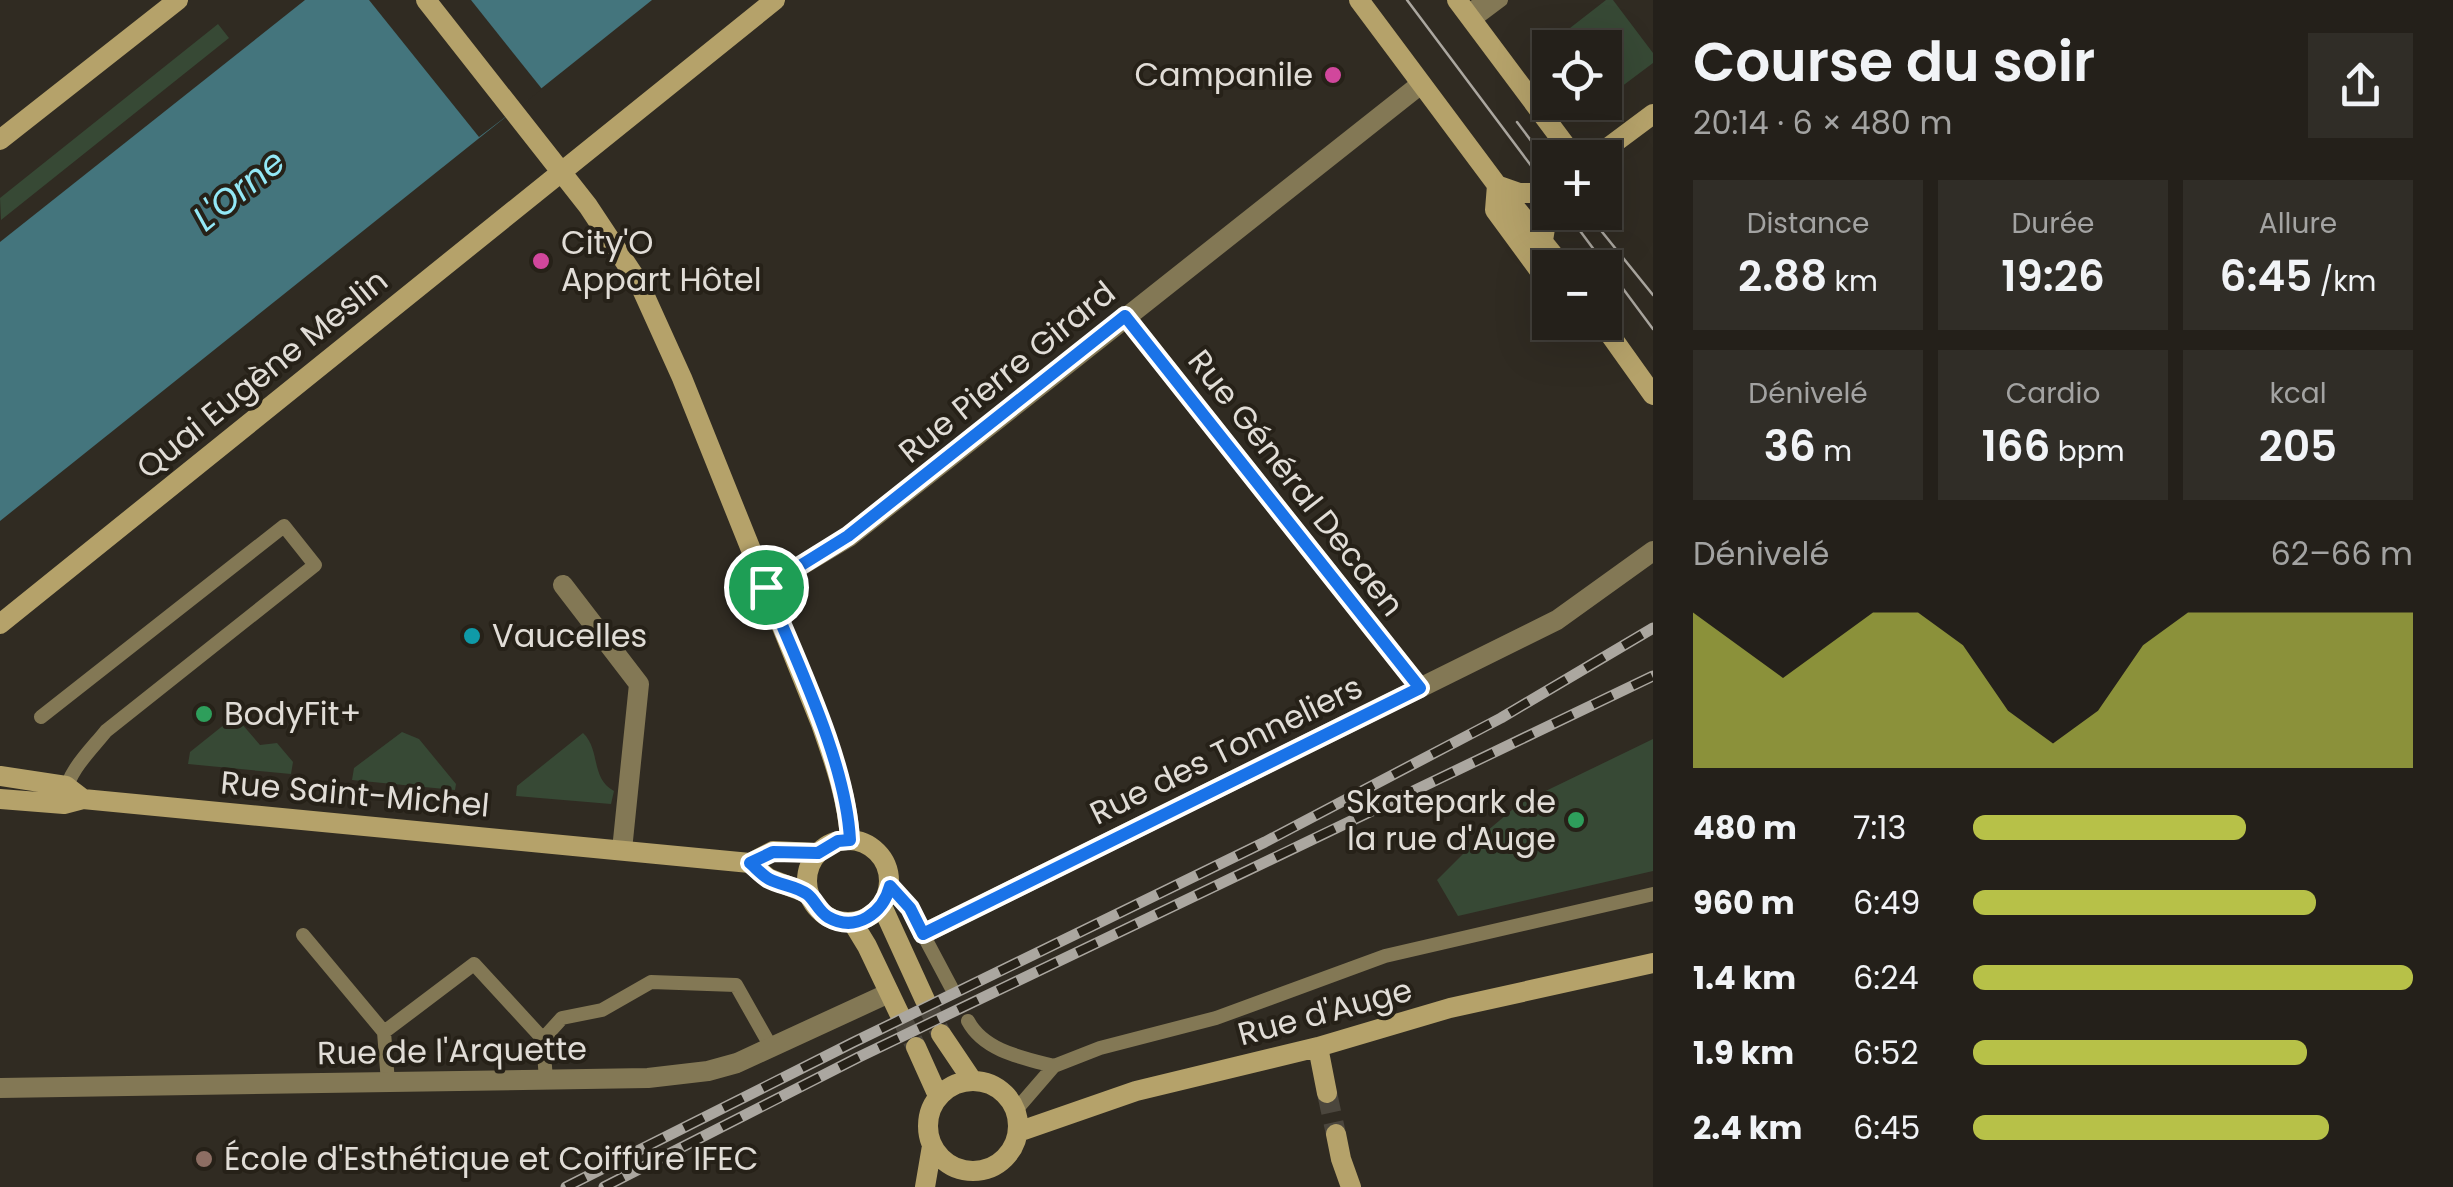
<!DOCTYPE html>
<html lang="fr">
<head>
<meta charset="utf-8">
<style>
	:root { --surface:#24201a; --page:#302d27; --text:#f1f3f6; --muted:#a3a3a2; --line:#413e39; --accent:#b7c148 }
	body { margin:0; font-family:Poppins,sans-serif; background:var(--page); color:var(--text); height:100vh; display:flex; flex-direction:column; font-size:38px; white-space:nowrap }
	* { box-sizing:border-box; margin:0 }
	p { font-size:32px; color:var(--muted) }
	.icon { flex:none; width:55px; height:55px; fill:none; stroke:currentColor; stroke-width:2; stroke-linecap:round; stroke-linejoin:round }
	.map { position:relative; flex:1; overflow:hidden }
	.sheet { display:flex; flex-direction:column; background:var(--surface); width:800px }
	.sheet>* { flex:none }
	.buttons { position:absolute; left:1532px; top:30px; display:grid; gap:20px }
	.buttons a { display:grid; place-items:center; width:90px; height:90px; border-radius:0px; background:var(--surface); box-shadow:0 10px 40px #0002,0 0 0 2px var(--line); font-size:50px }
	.pin { position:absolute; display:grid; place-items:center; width:85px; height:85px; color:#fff; margin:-42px; border:5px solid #fff; border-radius:50%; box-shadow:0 2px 10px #0007 }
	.round { display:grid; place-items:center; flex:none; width:105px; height:105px; border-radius:0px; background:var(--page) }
	.summary { display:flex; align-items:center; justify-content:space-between; height:170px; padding:0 40px }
	h1 { font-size:55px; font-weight:600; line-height:75px }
	.stats { display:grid; grid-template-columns:repeat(3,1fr); gap:15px; height:170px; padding:10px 40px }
	.stats div { display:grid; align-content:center; border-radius:0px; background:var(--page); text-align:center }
	.stats b { font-size:42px; font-weight:600 }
	.stats small { font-size:28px; font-weight:400 }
	.stats p { font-size:28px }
	.chart { height:280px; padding:20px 40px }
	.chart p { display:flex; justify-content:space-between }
	.chart svg { width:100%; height:180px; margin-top:10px; fill:var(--accent); opacity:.7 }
	ul { padding:0 40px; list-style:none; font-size:32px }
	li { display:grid; grid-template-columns:160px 120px 1fr; align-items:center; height:75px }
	li i { height:25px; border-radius:12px; background:var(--accent) }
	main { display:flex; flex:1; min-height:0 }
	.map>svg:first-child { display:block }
</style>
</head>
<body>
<main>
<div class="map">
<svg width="1653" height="1187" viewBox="0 0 1653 1187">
	<rect width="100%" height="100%" fill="#302b22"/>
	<!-- green -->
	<path fill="#374935" d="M1606,0H1613L1653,53V63L1605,99V48H1550V59L1543,49Z
		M218,24L229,38L1,220L0,198Z
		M235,716L260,745L277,743L293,762L291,774L188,764L190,752Z
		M402,732L419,739L456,784L455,790L352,780L354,768Z
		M583,733C601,750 590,778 614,791L611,804L516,796L517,786Z
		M1653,739V871L1458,916L1437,880L1480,837L1519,804Z"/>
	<!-- water -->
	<path fill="#44757d" d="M305,0H652L0,521V242Z"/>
	<!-- pier -->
	<path fill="#302b22" d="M369,0H471L542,89L479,137Z"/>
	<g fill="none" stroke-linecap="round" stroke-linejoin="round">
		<!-- secondary-tunnel -->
		<path stroke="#4b463d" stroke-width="20" stroke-dasharray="20 10" stroke-linecap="butt" d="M925,1000L941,1034
			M899,1013L916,1047
			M1327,1093L1336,1134"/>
		<!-- lane -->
		<path stroke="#837855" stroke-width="14" d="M1467,13L1483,0
			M1473,21L1501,0
			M41,717L284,526L315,565L106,731C91,750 68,771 65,795
			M890,885L909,908L951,987
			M303,935L384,1032L388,1082
			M968,1021C984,1051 1023,1058 1054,1066
			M384,1032L474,964L543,1039
			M546,1080L543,1039L562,1018L602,1010L651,982L736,985L771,1047
			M1016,1110L1054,1066L1100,1048L1216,1018L1385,956L1653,894"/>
		<!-- street -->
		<path stroke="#837855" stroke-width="20" d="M1125,316L1420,688
			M563,585L639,684L622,850
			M765,587L849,537L1421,84
			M923,934L1557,620L1653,551
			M0,1088L648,1078L708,1071L737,1063L889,993"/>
		<!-- secondary -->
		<path stroke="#b5a26a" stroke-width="20" d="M426,0L588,206L639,283L682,378L821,724C834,761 848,800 850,840
			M1359,0L1497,185L1564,268
			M1457,0L1575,158
			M0,140L178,0
			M1594,158L1653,114
			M1497,185L1495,210L1550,285
			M1499,186L1519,193H1550
			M1542,247L1550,197
			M1601,322L1653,395
			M0,624L775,0
			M0,776L66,786L83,799
			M0,799L64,804L83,799L750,863L773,851L817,853
			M807 881a41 41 0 1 1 82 0a41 41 0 1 1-82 0Z
			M750,863L768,878L809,894
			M882,906L925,1000
			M853,923L867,946L899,1013
			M941,1034L972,1080
			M916,1047L938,1096
			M1318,1047L1327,1093
			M928 1126a45 45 0 1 1 90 0a45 45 0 1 1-90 0Z
			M1018,1132L1136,1091L1318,1047L1450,1008L1653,963
			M1336,1134L1341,1159L1351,1187
			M925,1187L932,1146"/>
		<!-- tram -->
		<path stroke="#aba7a0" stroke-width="2.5" d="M1407,0L1550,191
			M1517,122L1550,166
			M1566,212L1653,329
			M1586,212L1653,295"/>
		<!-- rail casing -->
		<g stroke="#aba7a0" stroke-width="11">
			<path id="rail" d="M566,1187L852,1043L1265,842L1501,718L1653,628
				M604,1187L859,1057L1653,676"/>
		</g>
		<!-- rail -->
		<use href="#rail" stroke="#262118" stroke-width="8" stroke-dasharray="22" stroke-linecap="butt"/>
	</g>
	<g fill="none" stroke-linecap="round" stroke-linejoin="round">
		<!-- route casing -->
		<g stroke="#fff" stroke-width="20">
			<path id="route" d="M1125,316L1420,688L923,934L910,908L890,886C883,913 856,933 828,917C818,911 815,900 807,894C796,886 780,885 769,879C762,875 756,868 750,863L773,852L818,853L838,841L850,840C846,761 796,661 766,587L848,536Z"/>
		</g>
		<!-- route -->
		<use href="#route" stroke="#1a73e8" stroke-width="12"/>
	</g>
	<!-- markers -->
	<g fill="#d1479c" stroke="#262118" stroke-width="4">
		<circle cx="1333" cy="75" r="10"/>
		<circle cx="541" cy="261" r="10"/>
	</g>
	<circle fill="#0f9aa8" stroke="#262118" stroke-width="4" cx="472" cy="636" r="10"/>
	<g fill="#2e9e5b" stroke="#262118" stroke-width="4">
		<circle cx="204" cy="714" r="10"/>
		<circle cx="1576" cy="820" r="10"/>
	</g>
	<circle fill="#8d6e63" stroke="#262118" stroke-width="4" cx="204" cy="1159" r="10"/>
	<g text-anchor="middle" stroke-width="8" stroke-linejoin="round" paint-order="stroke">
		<!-- poi labels -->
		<g font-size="32" fill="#e1ddd7" stroke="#262118" text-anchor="start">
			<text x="1313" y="86" text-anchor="end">Campanile</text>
			<text x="561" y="254">City'O<tspan x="561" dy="37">Appart Hôtel</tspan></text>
			<text x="492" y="647">Vaucelles</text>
			<text x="224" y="725">BodyFit+</text>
			<text x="1556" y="813" text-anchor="end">Skatepark de<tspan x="1556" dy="37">la rue d'Auge</tspan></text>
			<text x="224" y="1170">École d'Esthétique et Coiffure IFEC</text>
		</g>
		<!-- street labels -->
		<g font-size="32" fill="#e1ddd7" stroke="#262118">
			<text transform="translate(1007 372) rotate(-39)" y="11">Rue Pierre Girard</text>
			<text transform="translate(262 374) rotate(-39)" y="11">Quai Eugène Meslin</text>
			<text transform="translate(1296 483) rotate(52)" y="11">Rue Général Decaen</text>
			<text transform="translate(1226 750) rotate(-26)" y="11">Rue des Tonneliers</text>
			<text transform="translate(355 794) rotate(5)" y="11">Rue Saint-Michel</text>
			<text transform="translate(1325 1012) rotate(-15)" y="11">Rue d'Auge</text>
			<text transform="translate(452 1051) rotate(-1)" y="11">Rue de l'Arquette</text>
		</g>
		<!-- water labels -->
		<g font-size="35" font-style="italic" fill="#93e8f6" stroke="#262118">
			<text transform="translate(239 190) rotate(-39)" y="12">L'Orne</text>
		</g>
	</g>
</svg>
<div class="buttons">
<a><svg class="icon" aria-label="locate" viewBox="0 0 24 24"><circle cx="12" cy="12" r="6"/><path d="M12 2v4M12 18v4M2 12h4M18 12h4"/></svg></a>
<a>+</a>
<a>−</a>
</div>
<div class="pin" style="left:766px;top:587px;background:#1e9e55"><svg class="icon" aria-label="arrive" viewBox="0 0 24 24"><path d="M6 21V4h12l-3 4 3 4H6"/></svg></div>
</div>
<section class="sheet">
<div class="summary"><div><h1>Course du soir</h1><p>20:14 · 6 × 480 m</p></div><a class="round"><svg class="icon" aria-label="share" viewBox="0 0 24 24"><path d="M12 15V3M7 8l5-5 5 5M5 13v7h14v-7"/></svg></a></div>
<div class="stats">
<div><p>Distance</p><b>2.88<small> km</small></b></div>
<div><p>Durée</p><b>19:26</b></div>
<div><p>Allure</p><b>6:45<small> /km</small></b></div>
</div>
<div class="stats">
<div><p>Dénivelé</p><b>36<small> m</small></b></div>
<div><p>Cardio</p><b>166<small> bpm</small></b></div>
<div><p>kcal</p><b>205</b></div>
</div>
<div class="chart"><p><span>Dénivelé</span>62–66 m</p>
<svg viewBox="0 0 160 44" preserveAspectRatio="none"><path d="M0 44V6L10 14L20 22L30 14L40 6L50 6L60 14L70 30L80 38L90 30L100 14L110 6L120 6L130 6L140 6L150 6L160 6V44z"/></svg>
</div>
<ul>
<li><b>480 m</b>7:13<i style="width:62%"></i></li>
<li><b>960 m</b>6:49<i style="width:78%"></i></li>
<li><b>1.4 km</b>6:24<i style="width:100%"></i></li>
<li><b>1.9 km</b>6:52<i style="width:76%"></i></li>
<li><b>2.4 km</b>6:45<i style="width:81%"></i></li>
</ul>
</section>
</main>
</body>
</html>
